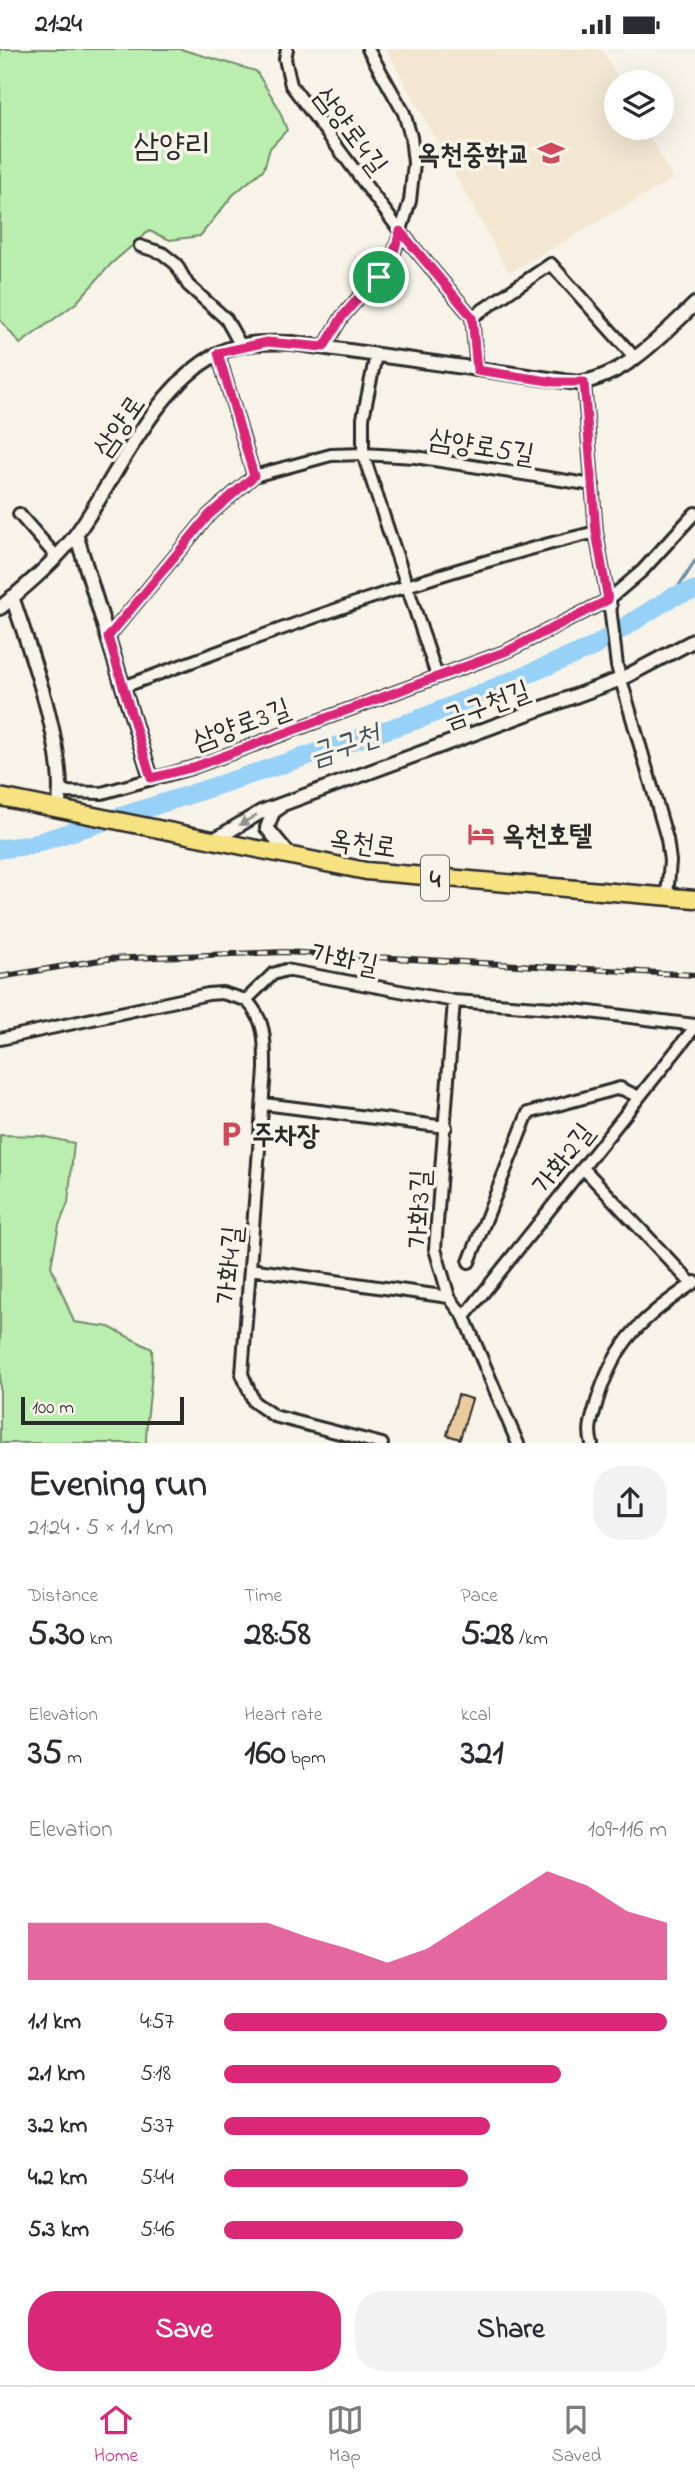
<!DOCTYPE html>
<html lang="en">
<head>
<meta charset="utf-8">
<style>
	:root { --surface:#fff; --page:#f2f2f3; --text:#2b2b33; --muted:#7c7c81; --line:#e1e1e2; --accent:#db2777 }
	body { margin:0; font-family:"Indie Flower","Poor Story",sans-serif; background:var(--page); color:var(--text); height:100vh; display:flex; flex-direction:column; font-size:26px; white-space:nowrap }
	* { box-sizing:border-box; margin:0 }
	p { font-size:23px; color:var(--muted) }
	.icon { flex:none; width:38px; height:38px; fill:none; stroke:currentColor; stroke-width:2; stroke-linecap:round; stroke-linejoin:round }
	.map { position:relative; height:1394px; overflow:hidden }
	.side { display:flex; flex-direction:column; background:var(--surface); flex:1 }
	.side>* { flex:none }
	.fabs { position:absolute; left:604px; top:21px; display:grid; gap:14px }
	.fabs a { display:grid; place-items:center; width:70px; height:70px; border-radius:50%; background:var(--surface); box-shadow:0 7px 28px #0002; font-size:35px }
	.scale { position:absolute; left:21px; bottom:18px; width:163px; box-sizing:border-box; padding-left:7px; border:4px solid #2b2b2b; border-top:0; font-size:19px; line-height:24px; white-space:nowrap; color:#2b2b2b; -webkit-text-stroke:5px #f7f3e8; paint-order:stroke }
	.pin { position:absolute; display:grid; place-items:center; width:60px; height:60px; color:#fff; margin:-30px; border:4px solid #fff; border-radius:50%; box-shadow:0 2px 7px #0007 }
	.round { display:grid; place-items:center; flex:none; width:74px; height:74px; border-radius:28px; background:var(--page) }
	.headline { display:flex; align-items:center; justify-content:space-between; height:119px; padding:0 28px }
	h1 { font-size:38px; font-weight:800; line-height:52px }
	.figures { display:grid; grid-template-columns:repeat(3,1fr); gap:10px; height:119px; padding:7px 28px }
	.figures div { display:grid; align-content:center }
	.figures b { font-size:35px; font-weight:800 }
	.figures small { font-size:19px; font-weight:400 }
	.figures p { font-size:19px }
	.chart { height:196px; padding:14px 28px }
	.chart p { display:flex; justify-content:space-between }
	.chart svg { width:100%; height:126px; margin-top:7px; fill:var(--accent); opacity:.7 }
	.cta { display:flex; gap:14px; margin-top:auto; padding:14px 28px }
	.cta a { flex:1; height:80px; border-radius:28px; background:var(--accent); color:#fff; font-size:28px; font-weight:800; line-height:80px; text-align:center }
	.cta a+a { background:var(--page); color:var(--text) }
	ul { padding:0 28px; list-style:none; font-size:23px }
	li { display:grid; grid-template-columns:112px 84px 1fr; align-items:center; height:52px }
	li i { height:18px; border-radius:9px; background:var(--accent) }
	.status { display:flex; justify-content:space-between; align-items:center; height:49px; padding:0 35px; background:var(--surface); direction:ltr }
	.status svg { height:19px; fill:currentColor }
	.dock { display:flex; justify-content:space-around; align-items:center; height:98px; border-top:2px solid var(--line); background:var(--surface); font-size:19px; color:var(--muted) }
	.dock a { display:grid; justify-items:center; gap:4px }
	.dock .active { color:var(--accent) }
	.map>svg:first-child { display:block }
</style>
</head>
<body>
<div class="status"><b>21:24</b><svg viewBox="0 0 49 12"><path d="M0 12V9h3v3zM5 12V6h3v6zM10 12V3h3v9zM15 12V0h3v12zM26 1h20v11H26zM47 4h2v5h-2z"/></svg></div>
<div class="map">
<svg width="695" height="1395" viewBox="0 0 695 1395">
	<rect width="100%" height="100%" fill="#f7f3e8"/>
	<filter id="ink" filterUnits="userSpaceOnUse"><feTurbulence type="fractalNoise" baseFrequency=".0143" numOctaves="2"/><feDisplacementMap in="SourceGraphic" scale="14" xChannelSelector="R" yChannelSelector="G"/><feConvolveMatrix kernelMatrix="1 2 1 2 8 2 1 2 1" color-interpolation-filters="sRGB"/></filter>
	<g filter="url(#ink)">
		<!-- built -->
		<path fill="#f3e7d2" d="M386,0H602L620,33H616V79H645L673,130L509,224Z"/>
		<!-- green -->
		<path fill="#baeeae" stroke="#728c6c" stroke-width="2" d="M0,0H180L256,22L277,56L287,81L270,99L264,120L233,146L200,187L170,191L149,182L111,215L76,254L20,295L0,271Z
			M0,1086L41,1087L74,1094L68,1154L59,1176L51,1217L74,1273L109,1278L152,1300C154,1332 146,1362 146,1394H0Z"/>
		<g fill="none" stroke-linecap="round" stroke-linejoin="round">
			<!-- stream -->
			<path stroke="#6c8fa6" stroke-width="3.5" d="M672,548L695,512"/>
			<!-- river -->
			<path stroke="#98d1f8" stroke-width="19" d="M0,800L30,796L182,748L422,669L593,598L672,548L695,541"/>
		</g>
		<!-- building -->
		<path fill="#ebcb9d" stroke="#2b2b2b" stroke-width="2" d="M458,1346L472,1350L460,1390L447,1386Z"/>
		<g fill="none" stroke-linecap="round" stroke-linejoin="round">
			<!-- minor casing -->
			<g stroke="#2b2b2b" stroke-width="16">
				<path id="minor" d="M287,0L285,10L291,36L400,182L472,268L551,215L635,309
					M140,197L162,204L176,215L188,236L226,270L241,297
					M472,268L477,321
					M324,298L342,268L392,210L410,152L414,114L411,88L404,64L368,0
					M218,304L254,427
					M376,306L363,369V405L437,627
					M584,333L596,483L608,551
					M19,465L55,506
					M610,558L617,617L667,790L670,812L667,848
					M108,588L209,466L254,427L331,406L363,405L415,408L593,436
					M123,638C279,580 434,522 596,483
					M62,743L102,744L191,719L507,602L608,551L642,522L695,464
					M246,951C266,970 265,994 265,1020L242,1325L254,1353L274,1367L382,1395
					M454,952L435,1200L449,1248L464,1268L518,1395
					M0,990L208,945L222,944L246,951L273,925L286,921L454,952L566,960L695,976
					M264,1055L446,1078
					M583,1119L692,1235
					M469,1213L528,1064L620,1039L639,1048
					M250,1220L449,1248
					M464,1268L695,978
					M592,1395C587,1379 593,1368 597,1352C616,1290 643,1269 695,1233"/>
			</g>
			<!-- tertiary casing -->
			<g stroke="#2b2b2b" stroke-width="18">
				<path id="tertiary" d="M76,485L151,729
					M12,548C30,601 69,708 58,760
					M608,551L610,558
					M0,559C26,537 57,511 77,484C118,427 153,338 219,304C241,293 268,293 292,294L578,334C626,327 661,287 695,255
					M279,759L273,763L267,779L291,808
					M212,792L261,763L621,630L695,591"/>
			</g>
			<!-- primary casing -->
			<g stroke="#2b2b2b" stroke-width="21">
				<path id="primary" d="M0,748L366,822L695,850"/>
			</g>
			<!-- minor -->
			<use href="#minor" stroke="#f7f3e8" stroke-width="10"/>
			<!-- tertiary -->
			<use href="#tertiary" stroke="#f7f3e8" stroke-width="12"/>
			<!-- primary -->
			<use href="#primary" stroke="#f7e281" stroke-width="16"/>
			<!-- rail casing -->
			<g stroke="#2b2b2b" stroke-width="6">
				<path id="rail" d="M0,928L106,910L285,903L695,926"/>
			</g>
			<!-- rail -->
			<use href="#rail" stroke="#f7f3e8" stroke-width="3.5" stroke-dasharray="10" stroke-linecap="butt"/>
		</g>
		<!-- one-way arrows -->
		<defs><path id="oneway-solid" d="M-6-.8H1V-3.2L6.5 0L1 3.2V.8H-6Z" transform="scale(1.75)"/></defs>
		<use fill="#918f8a" href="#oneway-solid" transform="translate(248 771) rotate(149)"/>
	</g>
	<g fill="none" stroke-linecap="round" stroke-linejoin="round" filter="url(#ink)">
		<!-- route casing -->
		<g stroke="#fff" stroke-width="14">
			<path id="route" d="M400,182L472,268L477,321L555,333H584L596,483L608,551L507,602L191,719L151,729L108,588L209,466L254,427L218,304L267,293L324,298L342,268L392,210Z"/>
		</g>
		<!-- route -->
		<use href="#route" stroke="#db2777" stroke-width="9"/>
	</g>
	<!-- icons -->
	<defs>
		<g id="school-bare" transform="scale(2.1)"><path d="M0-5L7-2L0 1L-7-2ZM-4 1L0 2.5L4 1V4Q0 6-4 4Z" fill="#d1495b" stroke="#f7f3e8" stroke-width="2.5" paint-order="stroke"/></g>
		<g id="hotel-bare" transform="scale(2.1)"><path d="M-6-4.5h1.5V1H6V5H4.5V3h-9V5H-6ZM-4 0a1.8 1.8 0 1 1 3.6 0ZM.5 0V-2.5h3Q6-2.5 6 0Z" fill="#d1495b" stroke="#f7f3e8" stroke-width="2.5" paint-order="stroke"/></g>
		<g id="parking-bare" transform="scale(2.1)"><path d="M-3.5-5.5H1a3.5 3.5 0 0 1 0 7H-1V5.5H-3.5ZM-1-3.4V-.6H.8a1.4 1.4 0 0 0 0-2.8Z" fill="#d1495b" stroke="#f7f3e8" stroke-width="2.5" paint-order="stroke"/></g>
	</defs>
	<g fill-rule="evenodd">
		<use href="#school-bare" x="551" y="104"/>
		<use href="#hotel-bare" x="481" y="785"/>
		<use href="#parking-bare" x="231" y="1085"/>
	</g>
	<g text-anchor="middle" stroke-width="7" stroke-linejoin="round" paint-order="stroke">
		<!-- shield labels -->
		<rect fill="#f7f3e8" stroke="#686764" stroke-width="2" x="421" y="806.5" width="28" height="45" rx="5"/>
		<g font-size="26" font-weight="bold" fill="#2b2b2b">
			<text x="435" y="838">4</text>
		</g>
		<!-- street labels -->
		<g font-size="28" fill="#2b2b2b" stroke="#f7f3e8">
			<text transform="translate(352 81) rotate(53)" y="10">삼양로4길</text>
			<text transform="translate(118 376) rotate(-55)" y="10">삼양로</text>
			<text transform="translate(482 396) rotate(9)" y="10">삼양로5길</text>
			<text transform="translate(486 654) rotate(-20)" y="10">금구천길</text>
			<text transform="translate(241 674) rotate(-20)" y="10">삼양로3길</text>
			<text transform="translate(363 793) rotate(8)" y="10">옥천로</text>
			<text transform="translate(345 909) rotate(11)" y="10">가화길</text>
			<text transform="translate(562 1109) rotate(-52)" y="10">가화2길</text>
			<text transform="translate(418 1160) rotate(-88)" y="10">가화3길</text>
			<text transform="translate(228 1216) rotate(-85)" y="10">가화4길</text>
		</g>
		<!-- poi labels -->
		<g font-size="28" font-weight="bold" fill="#2b2b2b" stroke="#f7f3e8" text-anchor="start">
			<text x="530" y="114" text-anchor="end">옥천중학교</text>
			<text x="502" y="795">옥천호텔</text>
			<text x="252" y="1095">주차장</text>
		</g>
		<!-- water labels -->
		<g font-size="30" font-style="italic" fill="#46545e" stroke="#f7f3e8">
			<text transform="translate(344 695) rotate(-18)" y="10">금구천</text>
		</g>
		<!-- quarter labels -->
		<g font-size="32" fill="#2b2b2b" stroke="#f7f3e8">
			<text x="172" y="106">삼양리</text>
		</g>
	</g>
</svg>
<div class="fabs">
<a><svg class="icon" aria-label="layers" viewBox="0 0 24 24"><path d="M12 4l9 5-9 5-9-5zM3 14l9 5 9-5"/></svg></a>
</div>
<div class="scale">100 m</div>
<div class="pin" style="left:379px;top:228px;background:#1e9e55"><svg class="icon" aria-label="arrive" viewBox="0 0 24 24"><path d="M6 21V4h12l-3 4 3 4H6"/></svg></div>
</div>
<section class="side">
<div class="headline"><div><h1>Evening run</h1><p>21:24 · 5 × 1.1 km</p></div><a class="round"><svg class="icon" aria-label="share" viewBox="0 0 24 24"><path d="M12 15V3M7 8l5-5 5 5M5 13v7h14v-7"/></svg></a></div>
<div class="figures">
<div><p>Distance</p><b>5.30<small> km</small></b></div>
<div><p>Time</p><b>28:58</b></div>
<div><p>Pace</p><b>5:28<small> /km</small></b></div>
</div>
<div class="figures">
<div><p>Elevation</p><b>35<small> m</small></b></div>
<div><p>Heart rate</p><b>160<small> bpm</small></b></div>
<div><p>kcal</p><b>321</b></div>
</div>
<div class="chart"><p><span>Elevation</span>109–116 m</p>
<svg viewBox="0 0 160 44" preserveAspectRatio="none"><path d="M0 44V24L10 24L20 24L30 24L40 24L50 24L60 24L70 29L80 33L90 38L100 33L110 24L120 15L130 6L140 11L150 20L160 24V44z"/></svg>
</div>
<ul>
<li><b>1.1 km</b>4:57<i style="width:100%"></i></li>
<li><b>2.1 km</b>5:18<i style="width:76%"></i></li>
<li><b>3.2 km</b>5:37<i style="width:60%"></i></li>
<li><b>4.2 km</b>5:44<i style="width:55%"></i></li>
<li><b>5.3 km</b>5:46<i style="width:54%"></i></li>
</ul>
<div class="cta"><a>Save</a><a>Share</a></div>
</section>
<nav class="dock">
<a class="active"><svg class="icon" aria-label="home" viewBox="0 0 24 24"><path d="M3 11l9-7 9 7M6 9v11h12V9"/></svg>Home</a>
<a><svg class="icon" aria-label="map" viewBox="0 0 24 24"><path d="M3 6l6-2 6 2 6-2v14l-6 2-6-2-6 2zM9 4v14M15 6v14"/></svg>Map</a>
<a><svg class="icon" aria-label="saved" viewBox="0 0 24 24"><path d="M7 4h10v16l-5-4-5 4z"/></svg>Saved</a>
</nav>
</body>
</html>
